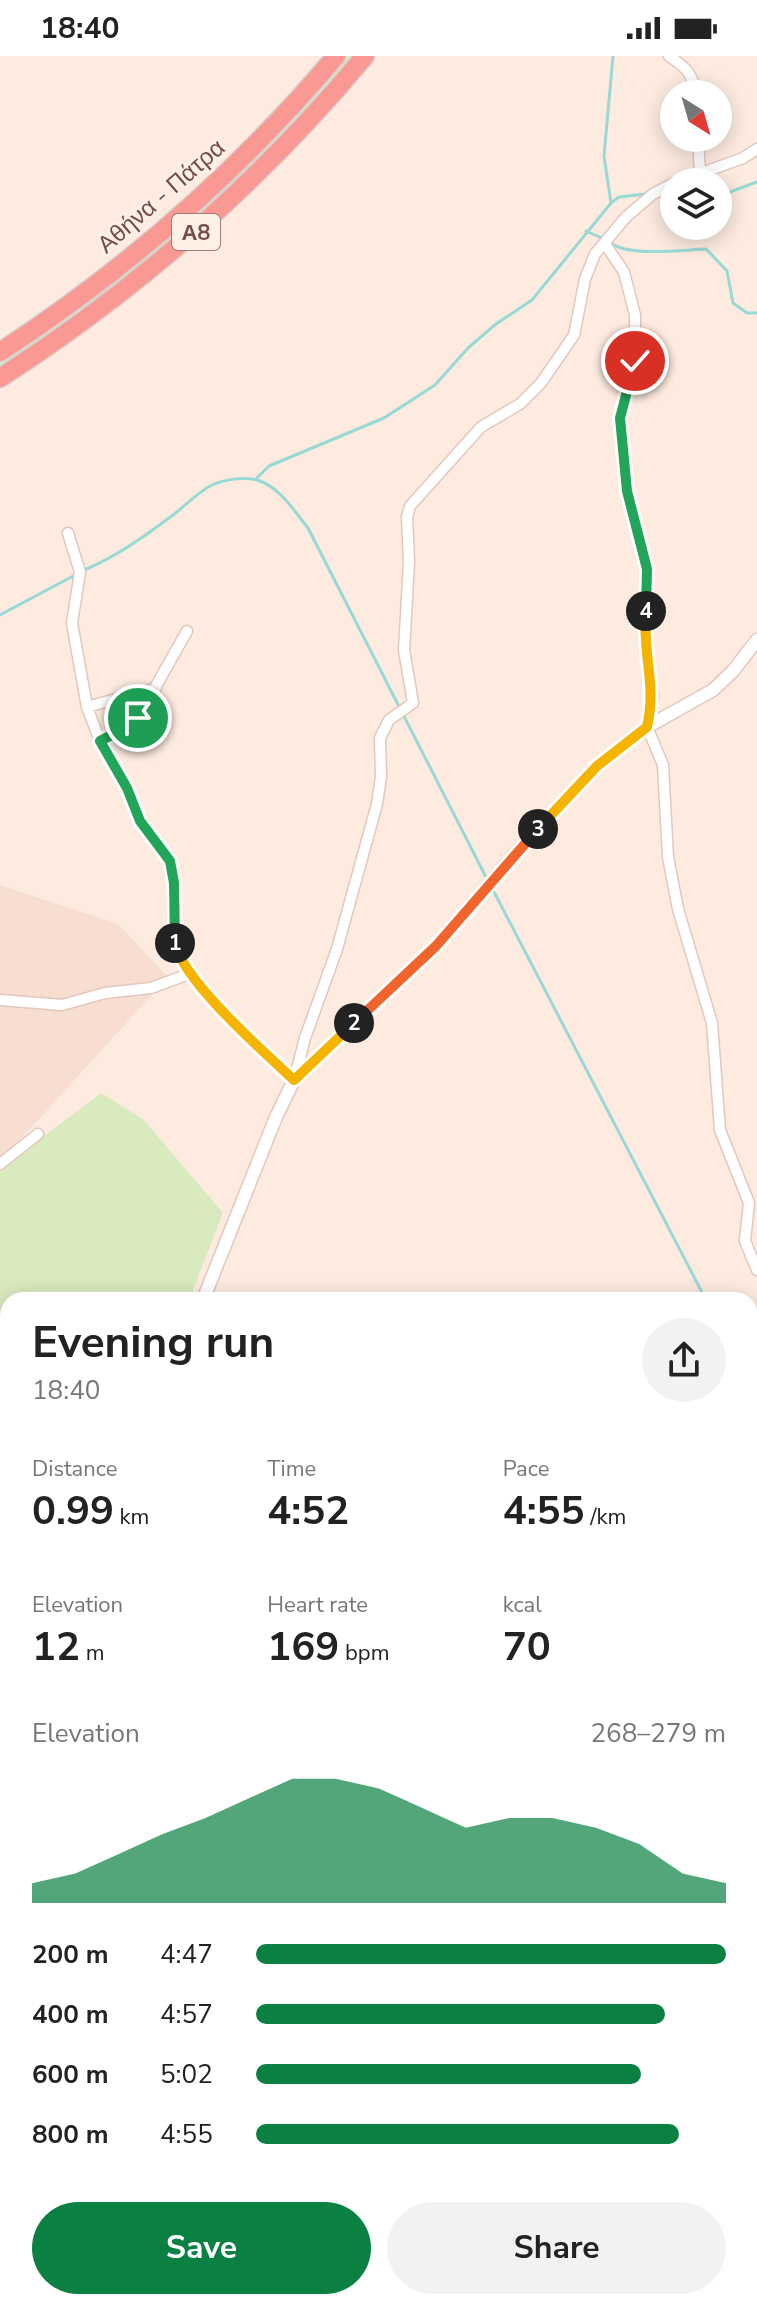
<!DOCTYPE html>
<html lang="en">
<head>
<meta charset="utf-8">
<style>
	:root { --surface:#fff; --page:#f2f2f2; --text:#222; --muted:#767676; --accent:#0b8043 }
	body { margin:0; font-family:"Nunito Sans",sans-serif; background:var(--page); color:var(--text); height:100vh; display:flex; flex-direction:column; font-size:30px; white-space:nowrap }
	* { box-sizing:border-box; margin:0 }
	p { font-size:26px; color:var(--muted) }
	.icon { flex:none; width:44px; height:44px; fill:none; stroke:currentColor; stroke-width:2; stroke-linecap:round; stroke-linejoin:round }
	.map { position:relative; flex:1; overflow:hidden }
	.side { position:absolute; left:0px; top:1236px; width:758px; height:1018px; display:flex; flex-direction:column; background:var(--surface); border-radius:24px 24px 0 0; box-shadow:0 4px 20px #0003 }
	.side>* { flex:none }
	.needle { width:52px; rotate:143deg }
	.tools { position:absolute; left:660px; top:24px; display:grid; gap:16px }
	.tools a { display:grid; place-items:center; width:72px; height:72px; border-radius:50%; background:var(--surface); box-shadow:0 4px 20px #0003; font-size:40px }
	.pin { position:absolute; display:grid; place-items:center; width:68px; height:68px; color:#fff; margin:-34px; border:4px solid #fff; border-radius:50%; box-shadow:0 2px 8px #0007 }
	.km { position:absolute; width:40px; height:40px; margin:-20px; border-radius:50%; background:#222; color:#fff; font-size:22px; line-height:40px; text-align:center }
	.round { display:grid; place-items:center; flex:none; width:84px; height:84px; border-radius:42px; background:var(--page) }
	.summary { display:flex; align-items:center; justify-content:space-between; height:136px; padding:0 32px }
	h1 { font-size:44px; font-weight:700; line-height:60px }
	.figures { display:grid; grid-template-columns:repeat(3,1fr); gap:12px; height:136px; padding:8px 32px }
	.figures div { display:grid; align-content:center }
	.figures b { font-size:40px; font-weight:700 }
	.figures small { font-size:22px; font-weight:400 }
	.figures p { font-size:22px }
	.chart { height:224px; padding:16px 32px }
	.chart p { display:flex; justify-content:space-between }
	.chart svg { width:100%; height:144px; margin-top:8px; fill:var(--accent); opacity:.7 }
	.button { display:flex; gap:16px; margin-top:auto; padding:16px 32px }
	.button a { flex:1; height:92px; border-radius:48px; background:var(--accent); color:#fff; font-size:32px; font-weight:700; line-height:92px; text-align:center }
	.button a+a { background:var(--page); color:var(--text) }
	ul { padding:0 32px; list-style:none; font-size:26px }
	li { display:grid; grid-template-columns:128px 96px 1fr; align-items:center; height:60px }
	li i { height:20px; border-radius:10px; background:var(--accent) }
	.status { display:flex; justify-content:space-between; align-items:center; height:56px; padding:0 40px; background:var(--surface); direction:ltr }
	.status svg { height:22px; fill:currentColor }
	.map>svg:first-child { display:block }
</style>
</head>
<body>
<div class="status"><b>18:40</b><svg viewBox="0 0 49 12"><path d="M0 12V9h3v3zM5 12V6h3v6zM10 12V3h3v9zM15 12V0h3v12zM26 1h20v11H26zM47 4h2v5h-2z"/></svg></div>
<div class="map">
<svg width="757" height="2253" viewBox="0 0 757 2253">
	<rect width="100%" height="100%" fill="#fdebdf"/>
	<!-- residential -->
	<path fill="#f7ded0" d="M0,829L118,868L168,921L10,1095L0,1102Z
		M0,1361L8,1370V2246H750V2102L757,2108V2253H0Z"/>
	<!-- green -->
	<path fill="#d9eabe" d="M347,0H353C317,42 280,83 241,122C169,193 85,257 0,312V306C82,249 164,191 235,121C275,83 311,42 347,0Z
		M101,1037L144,1064L223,1157L189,1244H8V1373L0,1364V1113Z"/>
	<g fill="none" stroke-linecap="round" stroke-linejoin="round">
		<!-- stream -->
		<path stroke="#99d9d5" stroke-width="3" d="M718,136H730L757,126
			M662,138L674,137
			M611,147L604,100L613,0
			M586,175L604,183
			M611,187C629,201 682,194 706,193L727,215L733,247L747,257H757
			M256,423L269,410L384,362L435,329L468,292L496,268L532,244L611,147L619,141L646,138
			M84,514C116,501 145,480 173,459C185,450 198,436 212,429C225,423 248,420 260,425C281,433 295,456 308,472L488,825
			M0,559L77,518
			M492,832L706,1244
			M750,1328L757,1342"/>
		<!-- minor casing -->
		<g stroke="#e3c7be" stroke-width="13">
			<path id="minor" d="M669,0C685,11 694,18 695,38
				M698,82L700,118
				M677,126L743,102L757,93
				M605,188L624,216L635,259V305L620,362L627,435L647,513L648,531L644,582L653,640L647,671L663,709L668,801L678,853L712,967L720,1074L749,1147L745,1185L757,1214
				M68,477L80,516L72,567L87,651L100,685L127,732L140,765L170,805L174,827L173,874L178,898L189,918L245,978L294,1024
				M87,651L156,632
				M100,685L129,670L138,662L187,575
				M0,944L62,949L105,937L151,932L189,918
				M294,1024L305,982L337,893L377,748L381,721L380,682L389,664L413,647L404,594L409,506L407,461L410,450L481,371L520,348L541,327L574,279L585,223L595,198L626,161L653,138L674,127
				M0,1108L38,1078
				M750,1409L757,1408
				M0,1474L8,1466
				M0,1534L8,1543
				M0,1597L8,1579
				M0,1682L8,1675
				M0,1715L8,1725
				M750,1742H757
				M0,1759L8,1754
				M0,1860L8,1870
				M0,1911L8,1905
				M750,1990L757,1985
				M0,2006L8,2017
				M0,2119L8,2113
				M750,2142L757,2144
				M0,2156L8,2171
				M750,2223L757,2217
				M172,2246L177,2253
				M269,2246L290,2253
				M563,2246L569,2253
				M6,2253L11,2246
				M190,2253L201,2246
				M313,2253L331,2246"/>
		</g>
		<!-- tertiary casing -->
		<g stroke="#e3c7be" stroke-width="15">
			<path id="tertiary" d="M203,1244L276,1061L294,1024L436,890L512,801L597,710L647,671L713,634L733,615L757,584
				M0,1626L8,1620
				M750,2240H757
				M709,2246L714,2253L729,2246
				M499,2253L507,2246"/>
		</g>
		<!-- motorway casing -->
		<g stroke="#d8cdcb" stroke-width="21">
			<path id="motorway" d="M0,296C126,214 239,115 336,0
				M0,322C138,233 260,126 365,0"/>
		</g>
		<!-- minor -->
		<use href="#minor" stroke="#fff" stroke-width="10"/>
		<!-- tertiary -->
		<use href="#tertiary" stroke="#fff" stroke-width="12"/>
		<!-- motorway -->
		<use href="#motorway" stroke="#fa9893" stroke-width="18"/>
	</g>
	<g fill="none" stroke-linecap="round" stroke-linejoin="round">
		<!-- split-1 casing -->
		<g stroke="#fff" stroke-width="16">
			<path id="split-1" d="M138,662L129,670L100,685L127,732L140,765L170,805L174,827L175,887"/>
		</g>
		<!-- split-2 casing -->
		<g stroke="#fff" stroke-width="16">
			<path id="split-2" d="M175,887C183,925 263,995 294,1024L354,967"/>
		</g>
		<!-- split-3 casing -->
		<g stroke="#fff" stroke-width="16">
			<path id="split-3" d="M354,967L436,890L538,773"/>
		</g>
		<!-- split-4 casing -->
		<g stroke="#fff" stroke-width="16">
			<path id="split-4" d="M538,773L597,710L647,671C657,628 642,598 646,555"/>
		</g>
		<!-- split-5 casing -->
		<g stroke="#fff" stroke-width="16">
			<path id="split-5" d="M635,305L620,362L627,435L647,513L646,555"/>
		</g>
		<!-- split-1 -->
		<use href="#split-1" stroke="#22a559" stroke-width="10"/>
		<!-- split-2 -->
		<use href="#split-2" stroke="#f5b400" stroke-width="10"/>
		<!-- split-3 -->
		<use href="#split-3" stroke="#f0652b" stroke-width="10"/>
		<!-- split-4 -->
		<use href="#split-4" stroke="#f5b400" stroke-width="10"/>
		<!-- split-5 -->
		<use href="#split-5" stroke="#22a559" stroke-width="10"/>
	</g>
	<g text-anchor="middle" stroke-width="6" stroke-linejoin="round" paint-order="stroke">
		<!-- shield labels -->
		<rect fill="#fff0e6" stroke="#9e7e76" stroke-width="2" x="172" y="158" width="48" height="36" rx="6"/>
		<g font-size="22" font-weight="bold" fill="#744d46">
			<text x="196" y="184">Α8</text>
		</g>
		<!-- street labels -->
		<g font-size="24" fill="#744d46" stroke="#fff0e6">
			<text transform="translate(161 140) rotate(-41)" y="8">Αθήνα - Πάτρα</text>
		</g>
	</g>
</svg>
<div class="tools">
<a><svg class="needle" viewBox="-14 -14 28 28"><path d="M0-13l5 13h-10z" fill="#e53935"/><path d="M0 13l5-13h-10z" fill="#767676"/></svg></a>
<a><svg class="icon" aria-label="layers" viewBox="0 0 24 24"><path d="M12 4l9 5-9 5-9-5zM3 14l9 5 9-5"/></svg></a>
</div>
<div class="pin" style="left:138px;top:662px;background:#1e9e55"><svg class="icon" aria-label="arrive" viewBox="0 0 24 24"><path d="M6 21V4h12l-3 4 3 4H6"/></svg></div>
<div class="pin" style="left:635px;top:305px;background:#d93025"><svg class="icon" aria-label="check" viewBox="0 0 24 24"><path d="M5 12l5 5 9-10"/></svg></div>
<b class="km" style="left:175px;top:887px">1</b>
<b class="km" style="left:354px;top:967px">2</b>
<b class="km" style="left:538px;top:773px">3</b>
<b class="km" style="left:646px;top:555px">4</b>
<section class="side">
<div class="summary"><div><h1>Evening run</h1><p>18:40</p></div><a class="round"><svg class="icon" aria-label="share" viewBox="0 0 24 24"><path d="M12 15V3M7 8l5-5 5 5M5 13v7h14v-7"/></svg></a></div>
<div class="figures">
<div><p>Distance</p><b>0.99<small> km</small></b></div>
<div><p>Time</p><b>4:52</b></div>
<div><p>Pace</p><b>4:55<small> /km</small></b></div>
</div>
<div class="figures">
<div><p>Elevation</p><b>12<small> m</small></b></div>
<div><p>Heart rate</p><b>169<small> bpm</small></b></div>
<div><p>kcal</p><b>70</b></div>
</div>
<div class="chart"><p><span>Elevation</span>268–279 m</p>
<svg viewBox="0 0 160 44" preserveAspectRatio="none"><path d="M0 44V38L10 35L20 29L30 23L40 18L50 12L60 6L70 6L80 9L90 15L100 21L110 18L120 18L130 21L140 26L150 35L160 38V44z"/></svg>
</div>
<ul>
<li><b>200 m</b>4:47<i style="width:100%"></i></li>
<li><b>400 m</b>4:57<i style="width:87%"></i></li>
<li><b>600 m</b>5:02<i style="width:82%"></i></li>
<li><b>800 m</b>4:55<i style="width:90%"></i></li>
</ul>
<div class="button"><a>Save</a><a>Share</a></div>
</section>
</div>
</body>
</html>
